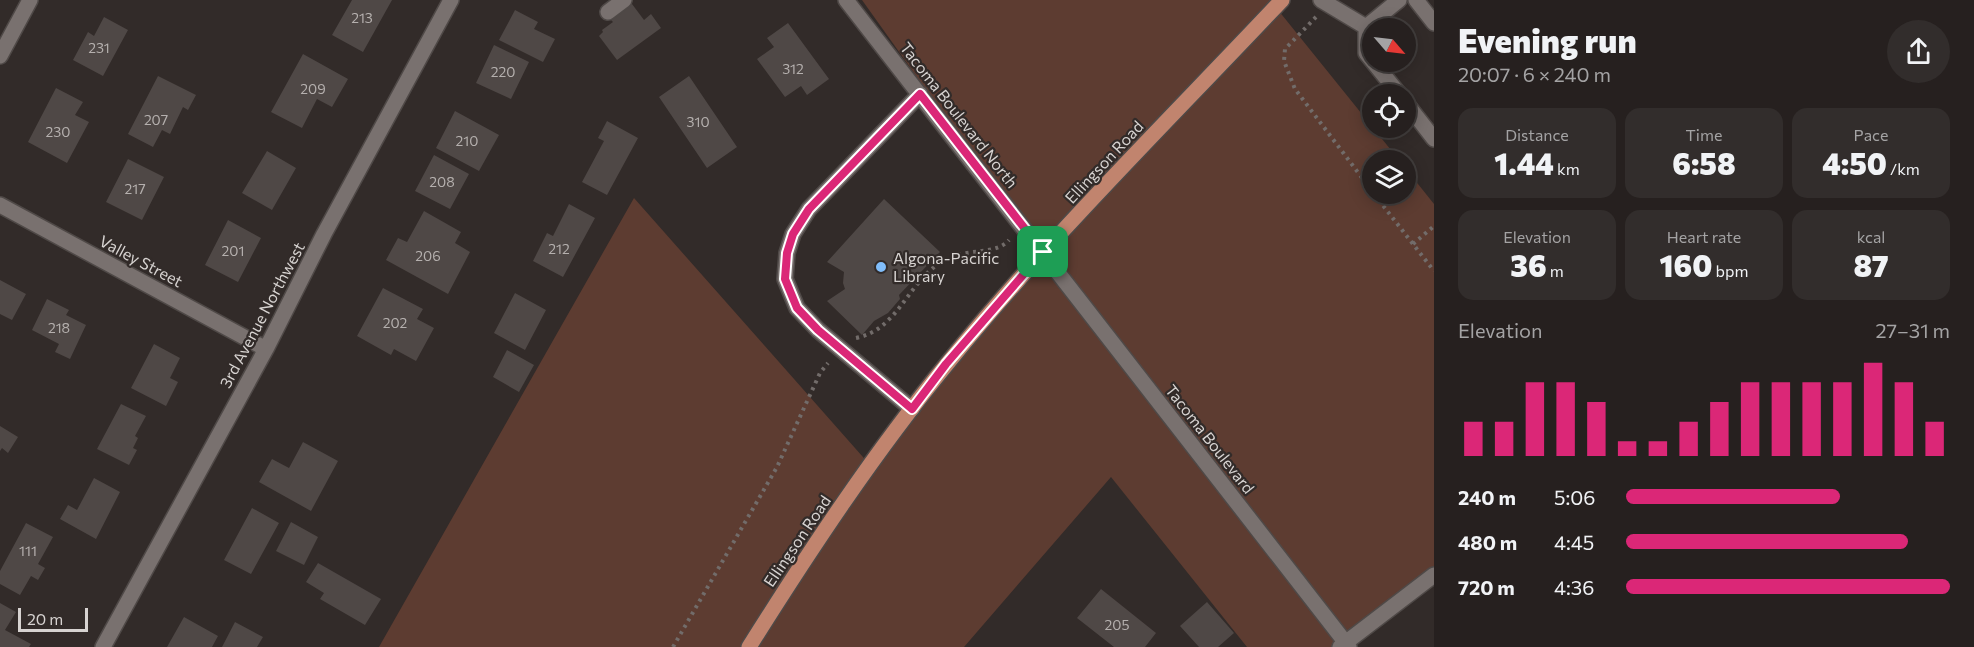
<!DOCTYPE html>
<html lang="en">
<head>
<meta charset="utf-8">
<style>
	:root { --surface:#26201f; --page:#322d2c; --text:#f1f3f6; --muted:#a4a3a4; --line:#423e3d; --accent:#db2777 }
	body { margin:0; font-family:Commissioner,sans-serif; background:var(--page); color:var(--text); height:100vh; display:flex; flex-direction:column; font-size:22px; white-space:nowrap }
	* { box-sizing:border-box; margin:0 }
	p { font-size:20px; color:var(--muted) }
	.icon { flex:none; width:33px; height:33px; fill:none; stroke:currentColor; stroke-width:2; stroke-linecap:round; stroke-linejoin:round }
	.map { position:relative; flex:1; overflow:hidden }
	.side { display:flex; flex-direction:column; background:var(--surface); width:540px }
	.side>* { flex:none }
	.needle { width:39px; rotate:118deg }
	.tools { position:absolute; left:1362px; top:18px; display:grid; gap:12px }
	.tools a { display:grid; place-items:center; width:54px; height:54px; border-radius:50%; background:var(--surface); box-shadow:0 3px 15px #0003,0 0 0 2px var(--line); font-size:30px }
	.scale { position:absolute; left:18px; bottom:15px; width:70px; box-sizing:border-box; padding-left:6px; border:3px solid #d7d3d1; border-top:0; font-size:16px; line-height:21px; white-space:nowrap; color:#d7d3d1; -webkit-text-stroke:4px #322b29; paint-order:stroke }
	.pin { position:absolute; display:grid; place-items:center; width:51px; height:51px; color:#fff; margin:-26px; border-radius:12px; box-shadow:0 3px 9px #0006 }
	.round { display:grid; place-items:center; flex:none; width:63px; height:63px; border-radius:32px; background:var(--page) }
	.summary { display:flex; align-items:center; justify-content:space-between; height:102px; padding:0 24px }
	h1 { font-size:33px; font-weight:800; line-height:45px }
	.metrics { display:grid; grid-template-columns:repeat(3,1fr); gap:9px; height:102px; padding:6px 24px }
	.metrics div { display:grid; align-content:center; border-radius:15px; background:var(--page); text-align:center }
	.metrics b { font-size:30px; font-weight:800 }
	.metrics small { font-size:16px; font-weight:400 }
	.metrics p { font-size:16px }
	.chart { height:168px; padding:12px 24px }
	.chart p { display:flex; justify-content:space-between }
	.chart svg { width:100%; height:108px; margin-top:6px; stroke:var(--accent); stroke-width:6 }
	ul { padding:0 24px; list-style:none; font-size:20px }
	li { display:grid; grid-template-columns:96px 72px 1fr; align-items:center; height:45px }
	li i { height:15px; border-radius:8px; background:var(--accent) }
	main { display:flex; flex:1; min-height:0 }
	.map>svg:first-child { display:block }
</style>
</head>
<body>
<main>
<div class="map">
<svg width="1434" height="647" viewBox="0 0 1434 647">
	<rect width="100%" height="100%" fill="#322b29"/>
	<!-- green -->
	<path fill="#5d3c31" d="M862,0H1270L1399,160H1372V194H1406V169L1434,204V574L1338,647H1247L1111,477L964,647H379L634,198L870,465L1042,252Z"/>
	<!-- building -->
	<path fill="#4f4846" d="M352,0H392L363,52L332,35Z
		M632,4L644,20L651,14L661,28L617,60L599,36L603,32L602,30L613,22L611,20Z
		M515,10L538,22L534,29L555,39L543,62L499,40Z
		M104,17L128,30L103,76L73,60L88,32L94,36Z
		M788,23L829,79L807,95L801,86L785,97L757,59L774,47L767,38Z
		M494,45L529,62L511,99L476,83Z
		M303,54L348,79L332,107L317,99L302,128L271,112Z
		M158,76L196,95L188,110L183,107L170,134L162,130L153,147L128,134Z
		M689,76L737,147L707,168L659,97Z
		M56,88L83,102L75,115L89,122L67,163L28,142Z
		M455,111L499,135L479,171L436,148Z
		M607,121L638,138L607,195L582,182L604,141L598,138Z
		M267,151L296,168L272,210L242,193Z
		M434,155L469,174L450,209L415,191Z
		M128,159L164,177L142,220L106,202Z
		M884,199L940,252L899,295L900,299L888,313L874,321L862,335L827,301L845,289L843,283L844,272L827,262Z
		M569,204L595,218L563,277L533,261L547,233L553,236Z
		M424,211L461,232L455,243L470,252L448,294L386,260L398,238L407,242Z
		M228,220L261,238L238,282L205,265Z
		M0,280L26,294L12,320L0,314Z
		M383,288L423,309L417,319L434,328L416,361L394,349L391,355L357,336Z
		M515,293L546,310L525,350L494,333Z
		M47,299L69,310L66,315L86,325L70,359L55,352L59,344L32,330Z
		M154,344L180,358L170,378L178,382L166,406L131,388Z
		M507,350L534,365L519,392L493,377Z
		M121,404L146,416L135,436L138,438L133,448L137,450L129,465L97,449Z
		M0,426L18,437L8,453L2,448L0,451Z
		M303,442L338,461L311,511L259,482L272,459L289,468Z
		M94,478L120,492L96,539L60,519L68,505L77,510Z
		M252,508L279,523L251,574L224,560Z
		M291,522L318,537L304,565L276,551Z
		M26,523L53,537L38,564L45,568L38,580L31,576L20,595L0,584V571Z
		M318,563L381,599L365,625L320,599L324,593L306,582Z
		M1101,589L1156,633L1145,647H1114L1077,618Z
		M1207,602L1234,633L1218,647H1199L1180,626Z
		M0,603L16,612L5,630L31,644L29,647H0Z
		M184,617L218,636L212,647H167Z
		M235,622L263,637L257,647H222Z"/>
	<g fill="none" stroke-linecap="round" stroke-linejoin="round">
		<!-- minor casing -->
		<g stroke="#4f4947" stroke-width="18">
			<path id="minor" d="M846,0L1349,647
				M1321,0L1366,27L1399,0
				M1416,0L1434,23
				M608,12L624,0
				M1366,27V53L1399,94
				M0,56L30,0
				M1406,103L1434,139
				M0,205L266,349
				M912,409L818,330L797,308L785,279L787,253L793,234L809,209L920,94
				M103,647L266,349L324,234L451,0
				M1340,647L1434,575"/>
		</g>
		<!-- major casing -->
		<g stroke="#4f4947" stroke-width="18">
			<path id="major" d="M749,647C810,550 874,453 947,364C1051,236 1169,120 1282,0"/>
		</g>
		<!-- path -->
		<path stroke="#726c6a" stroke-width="4" stroke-dasharray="3 4.5" stroke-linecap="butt" d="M1316,17L1285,49L1284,61L1295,89L1372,191
			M1374,194L1434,271
			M1413,244L1434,226
			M856,338C895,330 905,291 933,268C939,263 950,257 957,255C974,250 998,253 1009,240
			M673,647L777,467L820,373L828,363"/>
		<!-- minor -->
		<use href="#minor" stroke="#79716f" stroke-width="15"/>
		<!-- major -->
		<use href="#major" stroke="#c1846e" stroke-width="15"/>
	</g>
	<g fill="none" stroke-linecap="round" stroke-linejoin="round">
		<!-- route casing -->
		<g stroke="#fff" stroke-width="12">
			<path id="route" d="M920,94L1043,252L946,364L912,409L818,330L797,308L785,279L787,253L793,234L809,209Z"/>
		</g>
		<!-- route -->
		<use href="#route" stroke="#db2777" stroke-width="8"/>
	</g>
	<!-- markers -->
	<circle fill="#80bdfa" stroke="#322b29" stroke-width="2" cx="881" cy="267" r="6"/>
	<g text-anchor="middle" stroke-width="4.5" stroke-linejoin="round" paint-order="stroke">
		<!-- number labels -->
		<g font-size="14" fill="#b5b0ae">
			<text x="362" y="23">213</text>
			<text x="99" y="53">231</text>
			<text x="793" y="74">312</text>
			<text x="503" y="77">220</text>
			<text x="313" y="94">209</text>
			<text x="156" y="125">207</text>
			<text x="698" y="127">310</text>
			<text x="58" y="137">230</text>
			<text x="467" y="146">210</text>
			<text x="442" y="187">208</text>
			<text x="135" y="194">217</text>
			<text x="559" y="254">212</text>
			<text x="233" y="256">201</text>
			<text x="428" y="261">206</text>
			<text x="395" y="328">202</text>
			<text x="59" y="333">218</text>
			<text x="28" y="556">111</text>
			<text x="1117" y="630">205</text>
		</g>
		<!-- street labels -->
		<g font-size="16" fill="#d7d3d1" stroke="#322b29">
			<text transform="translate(959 115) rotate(52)" y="6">Tacoma Boulevard North</text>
			<text transform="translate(1104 162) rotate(-47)" y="6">Ellingson Road</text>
			<text transform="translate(141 261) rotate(28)" y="6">Valley Street</text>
			<text transform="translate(262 315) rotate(-62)" y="6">3rd Avenue Northwest</text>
			<text transform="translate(1210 439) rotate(52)" y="6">Tacoma Boulevard</text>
			<text transform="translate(797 541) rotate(-56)" y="6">Ellingson Road</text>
		</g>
		<!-- poi labels -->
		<g font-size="16" fill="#d7d3d1" stroke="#322b29" text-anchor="start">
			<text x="893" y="264">Algona-Pacific<tspan x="893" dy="18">Library</tspan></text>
		</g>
	</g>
</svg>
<div class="tools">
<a><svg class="needle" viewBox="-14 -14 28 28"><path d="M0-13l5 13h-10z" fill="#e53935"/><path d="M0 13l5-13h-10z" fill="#a4a3a4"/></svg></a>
<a><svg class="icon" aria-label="locate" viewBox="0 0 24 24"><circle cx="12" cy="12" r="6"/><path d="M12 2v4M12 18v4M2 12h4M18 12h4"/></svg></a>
<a><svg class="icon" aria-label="layers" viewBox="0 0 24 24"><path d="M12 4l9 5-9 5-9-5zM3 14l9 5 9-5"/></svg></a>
</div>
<div class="scale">20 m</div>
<div class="pin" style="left:1043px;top:252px;background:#1e9e55"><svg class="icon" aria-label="arrive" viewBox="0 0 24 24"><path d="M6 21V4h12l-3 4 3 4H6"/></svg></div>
</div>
<section class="side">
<div class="summary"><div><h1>Evening run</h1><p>20:07 · 6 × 240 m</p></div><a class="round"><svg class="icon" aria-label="share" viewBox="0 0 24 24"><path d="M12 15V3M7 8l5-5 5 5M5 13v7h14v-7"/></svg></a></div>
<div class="metrics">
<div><p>Distance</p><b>1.44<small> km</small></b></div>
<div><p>Time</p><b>6:58</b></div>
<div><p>Pace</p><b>4:50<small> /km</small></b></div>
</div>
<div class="metrics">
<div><p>Elevation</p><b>36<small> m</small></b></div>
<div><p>Heart rate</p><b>160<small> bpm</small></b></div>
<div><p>kcal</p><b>87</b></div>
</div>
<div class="chart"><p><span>Elevation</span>27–31 m</p>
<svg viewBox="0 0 160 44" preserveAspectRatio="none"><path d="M5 44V30M15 44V30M25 44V14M35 44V14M45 44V22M55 44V38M65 44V38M75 44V30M85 44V22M95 44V14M105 44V14M115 44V14M125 44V14M135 44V6M145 44V14M155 44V30"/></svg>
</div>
<ul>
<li><b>240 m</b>5:06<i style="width:66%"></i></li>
<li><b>480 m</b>4:45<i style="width:87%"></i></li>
<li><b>720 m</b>4:36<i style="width:100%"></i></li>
</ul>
</section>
</main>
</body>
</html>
